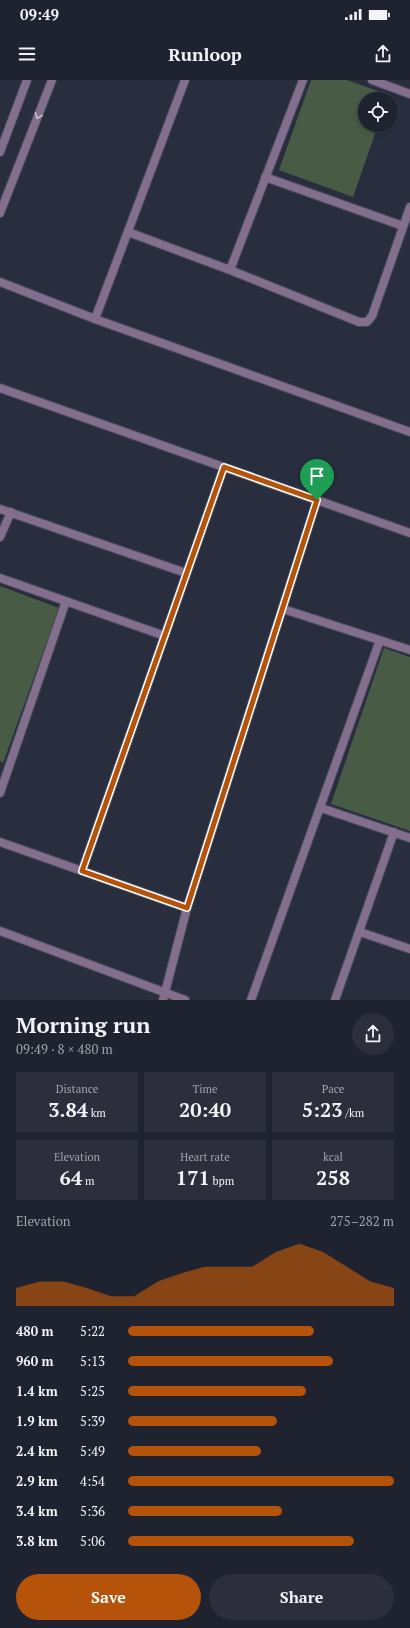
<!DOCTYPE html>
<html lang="en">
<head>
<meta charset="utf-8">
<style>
	:root { --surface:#1f222f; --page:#2c2f3b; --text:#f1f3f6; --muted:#a1a4aa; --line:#3c3f4b; --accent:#b45309 }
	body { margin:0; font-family:"PT Serif",serif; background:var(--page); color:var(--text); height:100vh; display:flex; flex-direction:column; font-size:15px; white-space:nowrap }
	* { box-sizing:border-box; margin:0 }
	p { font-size:13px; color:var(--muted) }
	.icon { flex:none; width:22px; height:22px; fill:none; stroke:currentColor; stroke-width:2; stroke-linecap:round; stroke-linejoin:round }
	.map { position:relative; height:920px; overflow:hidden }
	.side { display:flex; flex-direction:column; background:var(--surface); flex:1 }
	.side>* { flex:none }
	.tools { position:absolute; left:358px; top:12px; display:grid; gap:8px }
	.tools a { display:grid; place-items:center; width:40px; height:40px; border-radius:50%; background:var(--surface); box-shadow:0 2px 6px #0003,0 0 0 1px var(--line); font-size:20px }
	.pin { position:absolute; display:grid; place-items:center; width:34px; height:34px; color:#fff; margin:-41px -17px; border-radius:50% 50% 50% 0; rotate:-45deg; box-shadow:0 0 4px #0007 }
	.pin .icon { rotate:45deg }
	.round { display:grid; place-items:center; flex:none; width:42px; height:42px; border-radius:21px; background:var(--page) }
	.summary { display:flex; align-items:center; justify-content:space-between; height:68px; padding:0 16px }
	h1 { font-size:22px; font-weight:700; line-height:30px }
	.figures { display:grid; grid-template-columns:repeat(3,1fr); gap:6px; height:68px; padding:4px 16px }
	.figures div { display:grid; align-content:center; border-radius:0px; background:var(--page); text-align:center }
	.figures b { font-size:20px; font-weight:700 }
	.figures small { font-size:11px; font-weight:400 }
	.figures p { font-size:11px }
	.chart { height:112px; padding:8px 16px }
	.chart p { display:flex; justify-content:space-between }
	.chart svg { width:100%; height:72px; margin-top:4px; fill:var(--accent); opacity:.7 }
	.primary-button { display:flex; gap:8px; margin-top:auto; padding:8px 16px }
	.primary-button a { flex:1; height:46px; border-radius:24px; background:var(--accent); color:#fff; font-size:16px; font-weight:700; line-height:46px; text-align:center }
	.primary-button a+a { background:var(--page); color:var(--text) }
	ul { padding:0 16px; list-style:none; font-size:13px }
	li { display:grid; grid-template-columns:64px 48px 1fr; align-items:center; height:30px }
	li i { height:10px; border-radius:5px; background:var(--accent) }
	.status { display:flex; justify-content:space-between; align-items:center; height:28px; padding:0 20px; background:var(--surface); direction:ltr }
	.status svg { height:11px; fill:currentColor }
	header { display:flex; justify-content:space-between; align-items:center; height:52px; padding:0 16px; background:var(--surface); font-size:18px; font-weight:700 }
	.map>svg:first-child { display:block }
</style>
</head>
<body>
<div class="status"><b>09:49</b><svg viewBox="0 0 49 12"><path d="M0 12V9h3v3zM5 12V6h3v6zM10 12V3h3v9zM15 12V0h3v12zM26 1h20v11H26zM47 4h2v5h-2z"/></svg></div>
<header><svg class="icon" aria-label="menu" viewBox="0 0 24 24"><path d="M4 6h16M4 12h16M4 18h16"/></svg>Runloop<svg class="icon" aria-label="share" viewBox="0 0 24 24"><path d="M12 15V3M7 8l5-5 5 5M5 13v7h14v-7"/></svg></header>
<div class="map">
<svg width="410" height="920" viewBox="0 0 410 920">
	<rect width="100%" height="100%" fill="#292e3f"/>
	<!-- green -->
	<path fill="#485b45" d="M311,0H347L389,15L388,19H365V45H378L353,117L279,90Z
		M0,506L59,528L3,683L0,681Z
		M384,568L410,577V751L331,724Z"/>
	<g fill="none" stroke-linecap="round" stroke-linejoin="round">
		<!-- minor casing -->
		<g stroke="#444959" stroke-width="10">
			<path id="minor" d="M372,0L410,14
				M265,97L403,146
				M128,152L230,190L359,242H367L372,236L410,127
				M230,190L303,0
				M0,202L95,239L410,352
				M95,239L185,0
				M0,308L410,453
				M0,429L186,493
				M0,457L11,432
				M0,498L165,556
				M283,529L410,570
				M0,713L66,521
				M321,728L410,758
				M0,762L187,828
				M82,791L224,387
				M0,851L185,920
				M360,852L410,869
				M163,920L187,828L317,420
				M251,920L380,560
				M335,920L394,752"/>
		</g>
		<!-- tertiary casing -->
		<g stroke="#444959" stroke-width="10">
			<path id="tertiary" d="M0,72L27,0
				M0,133L52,0"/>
		</g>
		<!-- minor -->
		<use href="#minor" stroke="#846e8e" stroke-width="8"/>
		<!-- tertiary -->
		<use href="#tertiary" stroke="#846e8e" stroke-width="8"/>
	</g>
	<!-- one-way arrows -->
	<defs><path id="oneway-chevron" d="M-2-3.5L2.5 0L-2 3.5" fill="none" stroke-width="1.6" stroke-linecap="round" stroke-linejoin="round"/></defs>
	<use stroke="#c8c2d5" href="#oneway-chevron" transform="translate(38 36) rotate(112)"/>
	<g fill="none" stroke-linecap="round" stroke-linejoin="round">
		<!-- route casing -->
		<g stroke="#fff" stroke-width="8">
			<path id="route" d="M224,387L317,420L187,828L82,791Z"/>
		</g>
		<!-- route -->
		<use href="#route" stroke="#b45309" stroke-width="5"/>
	</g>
</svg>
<div class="tools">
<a><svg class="icon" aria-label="locate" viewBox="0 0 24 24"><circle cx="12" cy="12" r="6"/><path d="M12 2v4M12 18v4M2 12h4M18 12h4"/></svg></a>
</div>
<div class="pin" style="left:317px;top:420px;background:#1e9e55"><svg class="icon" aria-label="arrive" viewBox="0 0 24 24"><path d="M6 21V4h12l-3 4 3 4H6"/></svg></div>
</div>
<section class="side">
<div class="summary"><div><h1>Morning run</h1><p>09:49 · 8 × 480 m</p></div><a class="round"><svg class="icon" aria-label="share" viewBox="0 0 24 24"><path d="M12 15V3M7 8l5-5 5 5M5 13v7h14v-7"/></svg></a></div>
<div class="figures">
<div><p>Distance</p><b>3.84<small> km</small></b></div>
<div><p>Time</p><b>20:40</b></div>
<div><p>Pace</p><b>5:23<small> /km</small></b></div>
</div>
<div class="figures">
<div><p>Elevation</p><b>64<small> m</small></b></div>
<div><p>Heart rate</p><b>171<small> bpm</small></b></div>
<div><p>kcal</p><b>258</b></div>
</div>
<div class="chart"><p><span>Elevation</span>275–282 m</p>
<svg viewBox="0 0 160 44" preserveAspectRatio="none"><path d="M0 44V33L10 29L20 29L30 33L40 38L50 38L60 29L70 24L80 20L90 20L100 20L110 11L120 6L130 11L140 20L150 29L160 33V44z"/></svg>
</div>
<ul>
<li><b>480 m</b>5:22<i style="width:70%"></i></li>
<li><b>960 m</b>5:13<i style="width:77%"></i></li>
<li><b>1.4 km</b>5:25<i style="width:67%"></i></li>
<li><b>1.9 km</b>5:39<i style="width:56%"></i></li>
<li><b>2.4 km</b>5:49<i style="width:50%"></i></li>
<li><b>2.9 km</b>4:54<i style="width:100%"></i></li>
<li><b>3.4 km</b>5:36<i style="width:58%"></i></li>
<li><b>3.8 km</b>5:06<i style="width:85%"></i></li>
</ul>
<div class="primary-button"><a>Save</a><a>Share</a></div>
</section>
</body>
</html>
